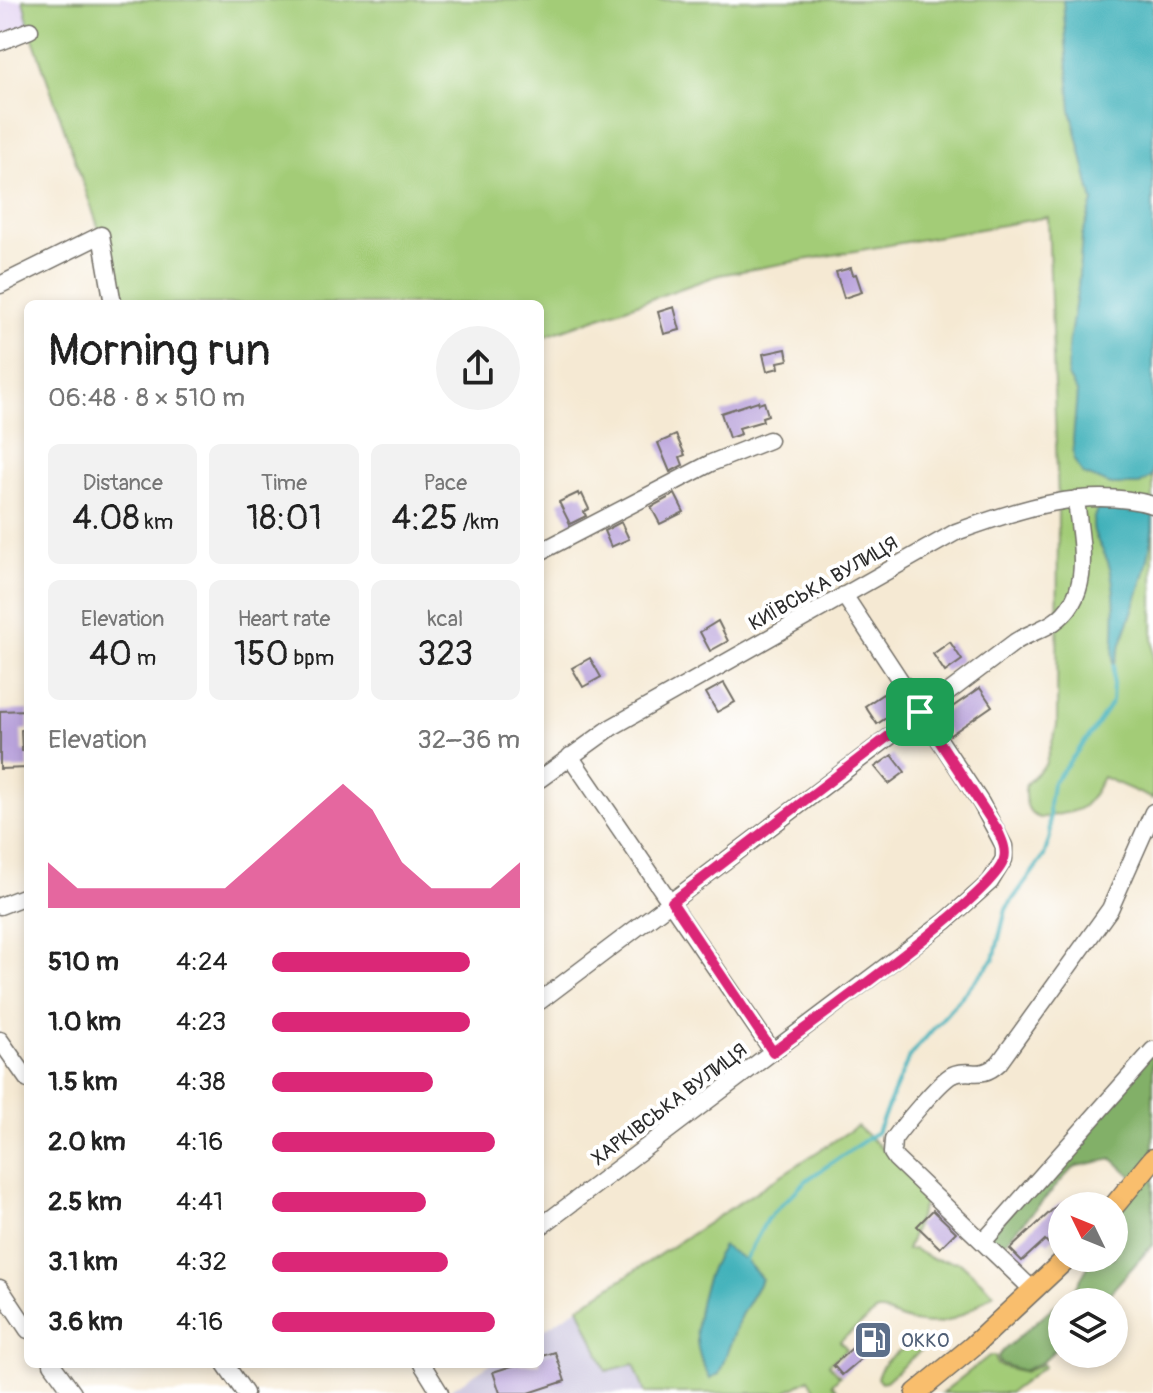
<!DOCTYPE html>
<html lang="en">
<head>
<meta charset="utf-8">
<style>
	:root { --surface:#fff; --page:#f2f2f2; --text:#222; --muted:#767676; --accent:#db2777 }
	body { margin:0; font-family:Pangolin,sans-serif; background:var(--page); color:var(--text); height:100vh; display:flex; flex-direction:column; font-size:30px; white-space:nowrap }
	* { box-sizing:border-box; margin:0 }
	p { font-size:26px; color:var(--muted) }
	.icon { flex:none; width:44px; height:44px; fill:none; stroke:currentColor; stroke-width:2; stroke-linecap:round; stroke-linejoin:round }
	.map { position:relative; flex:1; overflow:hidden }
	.drawer { position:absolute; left:24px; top:300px; width:520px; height:1068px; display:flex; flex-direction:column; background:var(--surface); border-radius:12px; box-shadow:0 4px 12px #0003 }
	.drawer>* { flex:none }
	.needle { width:52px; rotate:313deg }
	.tools { position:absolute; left:1048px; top:1192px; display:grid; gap:16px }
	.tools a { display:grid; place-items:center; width:80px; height:80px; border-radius:50%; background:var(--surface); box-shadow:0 4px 12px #0003; font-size:40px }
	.pin { position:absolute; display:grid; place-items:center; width:68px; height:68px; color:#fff; margin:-34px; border-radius:16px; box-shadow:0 4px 12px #0006 }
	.round { display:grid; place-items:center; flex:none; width:84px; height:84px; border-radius:42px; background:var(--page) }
	.headline { display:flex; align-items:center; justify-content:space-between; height:136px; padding:0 24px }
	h1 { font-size:44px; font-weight:600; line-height:60px }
	.figures { display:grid; grid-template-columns:repeat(3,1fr); gap:12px; height:136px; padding:8px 24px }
	.figures div { display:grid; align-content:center; border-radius:12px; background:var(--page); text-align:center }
	.figures b { font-size:34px; font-weight:600 }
	.figures small { font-size:22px; font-weight:400 }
	.figures p { font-size:22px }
	.chart { height:224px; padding:16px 24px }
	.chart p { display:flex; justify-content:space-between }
	.chart svg { width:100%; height:144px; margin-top:8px; fill:var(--accent); opacity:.7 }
	ul { padding:0 24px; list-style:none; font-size:26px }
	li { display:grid; grid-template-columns:128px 96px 1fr; align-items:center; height:60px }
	li i { height:20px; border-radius:10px; background:var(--accent) }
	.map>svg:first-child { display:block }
</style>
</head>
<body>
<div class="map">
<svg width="1153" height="1393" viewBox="0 0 1153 1393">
	<rect width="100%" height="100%" fill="#fff"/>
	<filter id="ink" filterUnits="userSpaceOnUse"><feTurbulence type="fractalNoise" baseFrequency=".0125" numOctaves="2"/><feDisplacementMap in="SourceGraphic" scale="16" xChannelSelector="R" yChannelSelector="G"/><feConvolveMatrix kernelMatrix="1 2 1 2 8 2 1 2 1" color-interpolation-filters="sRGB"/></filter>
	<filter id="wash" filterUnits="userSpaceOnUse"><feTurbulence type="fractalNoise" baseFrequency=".006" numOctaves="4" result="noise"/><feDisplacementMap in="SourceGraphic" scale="32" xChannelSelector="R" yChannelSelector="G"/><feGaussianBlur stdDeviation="1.8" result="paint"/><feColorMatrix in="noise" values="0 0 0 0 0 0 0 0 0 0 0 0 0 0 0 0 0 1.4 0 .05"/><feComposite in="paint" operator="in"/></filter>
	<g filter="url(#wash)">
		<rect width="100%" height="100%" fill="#f5e9d3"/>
		<!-- built -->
		<path fill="#e3d3f2" d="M0,0H23L30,30L0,42Z"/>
		<!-- industrial -->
		<path fill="#c6c0da" d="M579,1307L606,1371L634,1364L645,1393H445L490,1364H540V1332Z"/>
		<!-- green -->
		<path fill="#a3cc77" stroke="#677c51" stroke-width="2" d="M23,0H1153V799L1103,777C1083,816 1081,809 1040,818C1026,814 1023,797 1026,784L1045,765L1057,726L1058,501L1048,217L719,275L540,338V304H113L101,235L30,30Z
			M857,1126L929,1190L907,1250L914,1249L932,1259L960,1262L994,1293C952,1325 932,1334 883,1311H877L840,1341L847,1349L829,1364L840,1376L832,1384L840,1393H817L809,1379L783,1393H645L634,1364L606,1371L579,1307Z
			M918,1344L922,1346L921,1350L886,1381L880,1382L877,1378C883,1359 899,1348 918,1344Z
			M989,1356H995L997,1365L1024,1372L1043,1364L1044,1367L1009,1393H942Z"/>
		<!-- forest -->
		<path fill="#82b068" stroke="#566e4a" stroke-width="2" d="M1153,1050V1244L1102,1302H1062V1343L1042,1362L1023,1371L999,1363L998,1356L1005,1349L1076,1287L1093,1258H1114V1220L1136,1180L1113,1159L1077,1166L1070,1171L995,1253L983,1242Z"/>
		<!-- water -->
		<path fill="#41b1ba" stroke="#366e72" stroke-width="2" d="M1063,0H1153V472L1151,477L1138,485H1111L1083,474L1074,460L1073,440L1077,392L1068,377V348L1078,287L1082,236L1093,202L1071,110Z
			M1129,505L1153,514C1153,570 1128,617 1113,669C1113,636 1119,595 1108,562C1101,543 1086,531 1097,510Z
			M723,1246L745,1260L762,1279L741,1315L719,1374L710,1379C707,1372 702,1364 700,1356C690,1325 705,1272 723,1246Z"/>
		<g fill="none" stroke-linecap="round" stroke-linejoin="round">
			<!-- stream -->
			<path stroke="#41b1ba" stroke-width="4" d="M743,1264L767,1219L808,1179L877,1132L909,1057L994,959L1006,909L1044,856L1050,837L1049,805L1052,784L1093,731L1112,702L1114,665"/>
		</g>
		<g id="blocks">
			<!-- building -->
			<path fill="#b9a3db" d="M851,268L853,275L856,274L862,292L844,298L836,272Z
				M674,307L680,330L664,334L658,312Z
				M786,349L788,360L778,362L779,368L767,371L763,354Z
				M758,401L759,404L764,402L768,415L762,417L763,421L739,428L741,434L729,438L721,413Z
				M676,435L685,455L680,457L683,465L670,472L658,443Z
				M578,493L579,496L582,494L589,509L584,512L586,516L570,524L559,502Z
				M675,494L684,512L660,524L651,507Z
				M621,522L629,539L611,547L604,531Z
				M718,621L728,641L710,651L700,632Z
				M950,642L962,660L945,672L933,654Z
				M590,658L601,677L583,687L572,668Z
				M724,683L735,702L717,712L706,693Z
				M980,688L992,706L950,735L938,717Z
				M883,694L895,712L877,724L865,706Z
				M28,710V729L21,730L22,751H28V768L0,769V711Z
				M892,755L905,772L889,784L875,767Z
				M1062,1201V1230L1048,1243L1045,1240L1022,1261L1010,1249Z
				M933,1210L956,1232L940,1248L917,1226Z
				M875,1328L885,1339L842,1375L833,1365Z
				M555,1352L565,1381L529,1393H500L493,1372L518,1364H540V1357Z"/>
		</g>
	</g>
	<g filter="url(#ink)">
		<use href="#blocks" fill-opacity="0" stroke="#726e66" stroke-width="2"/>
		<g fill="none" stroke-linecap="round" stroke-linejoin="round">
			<!-- minor casing -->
			<g stroke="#726e66" stroke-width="19">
				<path id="minor" d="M0,42L30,30
					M0,285L101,235L113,304
					M540,552L711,463L769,440
					M570,756L773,1052
					M540,779L612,727L956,532C1019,509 1086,486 1153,505
					M0,906L28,895
					M540,1001L1015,642C1027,634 1042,630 1054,622C1095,594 1080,541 1076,499
					M0,1040L28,1080
					M540,1227L946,921L990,882L1004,859V846L981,803L844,595
					M983,1242L1153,1050
					M0,1288L28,1330
					M1034,1291L896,1159L892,1153L893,1140C903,1126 939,1082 952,1075C971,1067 980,1081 999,1063L1110,909L1153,812
					M52,1364L73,1393
					M225,1364L245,1393
					M422,1364L440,1393"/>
			</g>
			<!-- major casing -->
			<g stroke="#726e66" stroke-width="23">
				<path id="major" d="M1114,1206L1153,1159
					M916,1393L973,1346L1067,1258"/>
			</g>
			<!-- minor -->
			<use href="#minor" stroke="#fff" stroke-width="16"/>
			<!-- major -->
			<use href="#major" stroke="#f9be6d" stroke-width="20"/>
		</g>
	</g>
	<g fill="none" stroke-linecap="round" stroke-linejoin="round" filter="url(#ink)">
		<!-- route casing -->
		<g stroke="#fff" stroke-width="16">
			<path id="route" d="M920,712L997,829C1001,838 1007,849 1004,859C995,895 812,1022 773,1052L672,902Z"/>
		</g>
		<!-- route -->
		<use href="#route" stroke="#db2777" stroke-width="10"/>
	</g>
	<!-- icons -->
	<defs>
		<g id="fuel-square" transform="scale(2)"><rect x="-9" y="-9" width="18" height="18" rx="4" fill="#5c6f8a" stroke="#fff"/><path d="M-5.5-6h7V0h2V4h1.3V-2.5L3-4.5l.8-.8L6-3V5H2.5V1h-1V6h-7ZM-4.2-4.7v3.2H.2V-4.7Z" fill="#fff"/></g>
	</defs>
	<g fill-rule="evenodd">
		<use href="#fuel-square" x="873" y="1340"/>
	</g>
	<g text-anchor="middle" stroke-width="8" stroke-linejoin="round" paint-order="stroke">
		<!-- street labels -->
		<g font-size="20" fill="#2b2b2b" stroke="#fff">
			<text transform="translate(823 583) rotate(-30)" y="7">КИЇВСЬКА ВУЛИЦЯ</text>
			<text transform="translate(669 1104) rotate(-37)" y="7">ХАРКІВСЬКА ВУЛИЦЯ</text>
		</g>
		<!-- service labels -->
		<g font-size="20" fill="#4e5e75" stroke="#fff" text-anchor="start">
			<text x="901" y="1347">ОККО</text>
		</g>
	</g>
</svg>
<div class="tools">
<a><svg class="needle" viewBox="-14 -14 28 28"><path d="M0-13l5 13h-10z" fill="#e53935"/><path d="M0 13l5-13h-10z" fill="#767676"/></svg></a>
<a><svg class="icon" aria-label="layers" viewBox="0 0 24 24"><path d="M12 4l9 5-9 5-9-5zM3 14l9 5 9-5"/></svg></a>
</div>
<div class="pin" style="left:920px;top:712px;background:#1e9e55"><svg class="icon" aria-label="arrive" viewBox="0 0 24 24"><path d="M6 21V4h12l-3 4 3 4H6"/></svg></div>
<section class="drawer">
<div class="headline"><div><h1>Morning run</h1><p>06:48 · 8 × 510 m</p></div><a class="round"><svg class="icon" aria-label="share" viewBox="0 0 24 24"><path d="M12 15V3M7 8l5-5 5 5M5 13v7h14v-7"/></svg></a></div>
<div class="figures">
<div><p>Distance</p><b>4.08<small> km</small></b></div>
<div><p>Time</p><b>18:01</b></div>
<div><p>Pace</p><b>4:25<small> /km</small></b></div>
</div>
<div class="figures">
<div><p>Elevation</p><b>40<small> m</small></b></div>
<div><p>Heart rate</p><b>150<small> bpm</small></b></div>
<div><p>kcal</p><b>323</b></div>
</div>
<div class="chart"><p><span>Elevation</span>32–36 m</p>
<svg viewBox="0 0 160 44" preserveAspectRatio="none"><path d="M0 44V30L10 38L20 38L30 38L40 38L50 38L60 38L70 30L80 22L90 14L100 6L110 14L120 30L130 38L140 38L150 38L160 30V44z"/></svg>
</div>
<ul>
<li><b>510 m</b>4:24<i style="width:80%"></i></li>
<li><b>1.0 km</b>4:23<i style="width:80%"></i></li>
<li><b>1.5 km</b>4:38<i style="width:65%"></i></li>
<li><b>2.0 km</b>4:16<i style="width:90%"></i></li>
<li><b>2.5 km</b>4:41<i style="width:62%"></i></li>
<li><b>3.1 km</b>4:32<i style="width:71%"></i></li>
<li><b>3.6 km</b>4:16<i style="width:90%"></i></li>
</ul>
</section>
</div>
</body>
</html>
